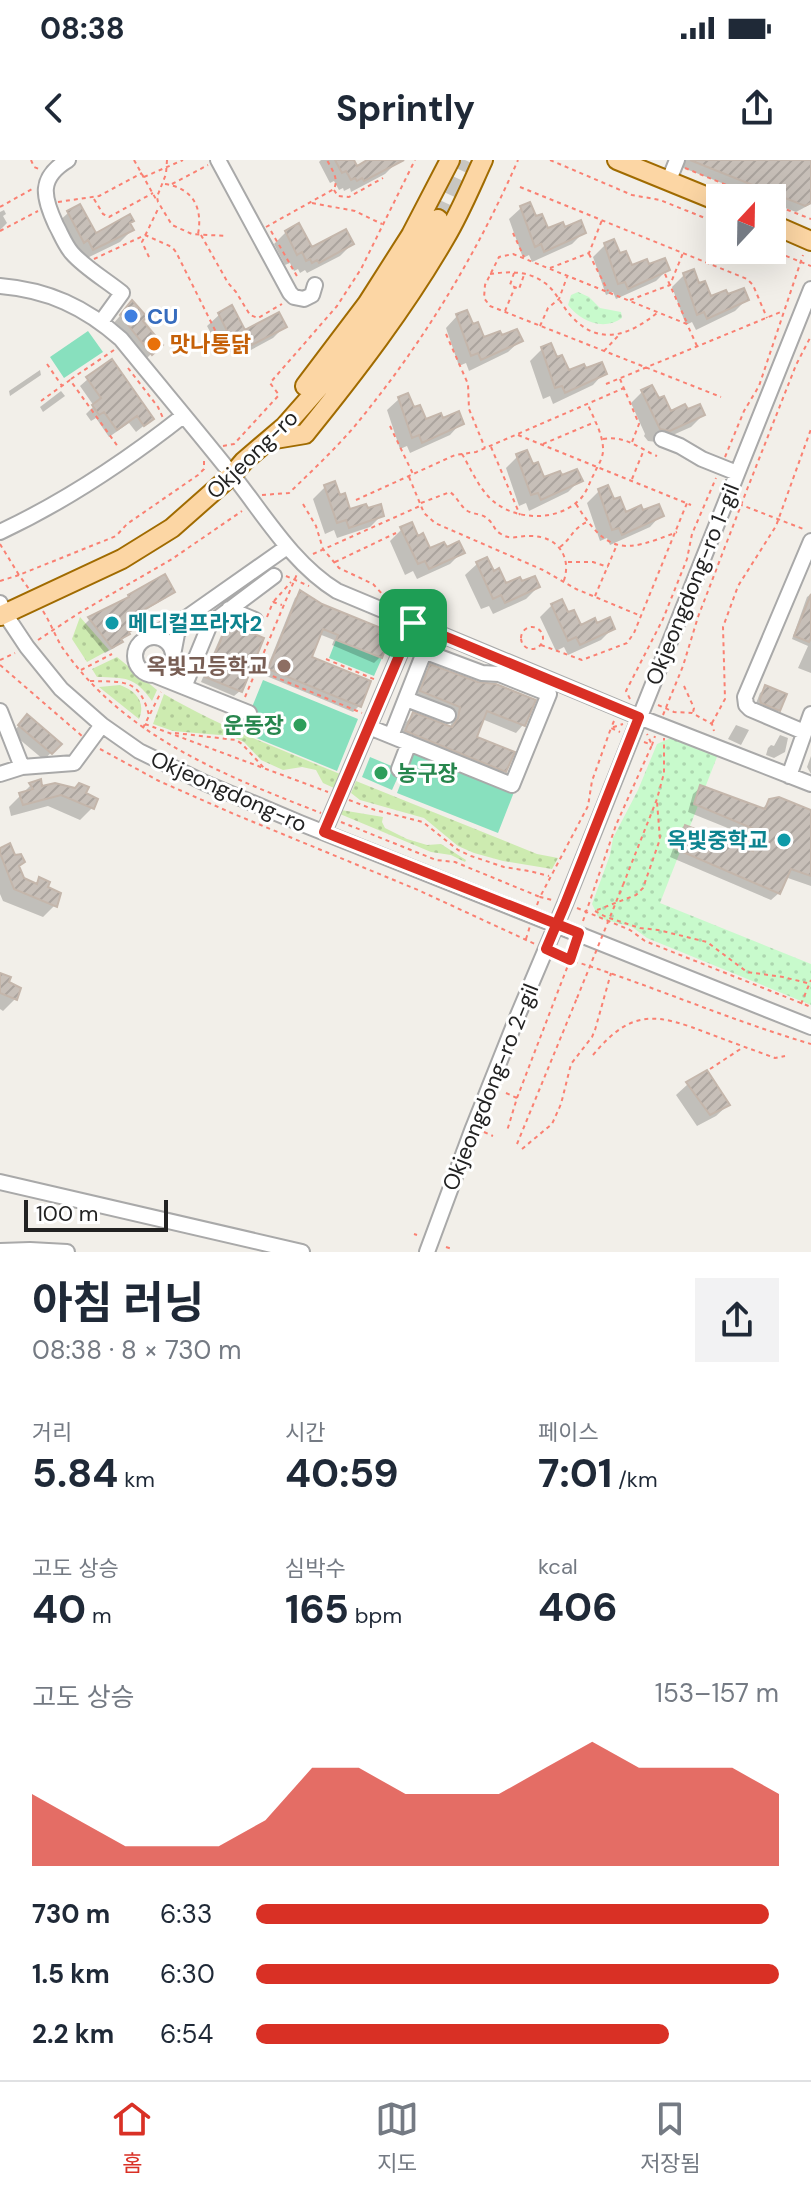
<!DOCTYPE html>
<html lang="ko">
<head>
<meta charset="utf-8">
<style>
	:root { --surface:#fff; --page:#f2f2f3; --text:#1f2937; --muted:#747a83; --line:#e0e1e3; --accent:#d93025 }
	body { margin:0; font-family:"DM Sans","Noto Sans KR",sans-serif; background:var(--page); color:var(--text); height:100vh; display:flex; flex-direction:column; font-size:30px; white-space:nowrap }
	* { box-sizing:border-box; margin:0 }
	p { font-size:26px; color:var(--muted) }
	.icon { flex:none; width:44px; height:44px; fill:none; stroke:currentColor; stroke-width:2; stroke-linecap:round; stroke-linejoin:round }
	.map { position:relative; height:1092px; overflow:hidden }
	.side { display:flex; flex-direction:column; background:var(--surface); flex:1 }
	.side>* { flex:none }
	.needle { width:52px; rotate:22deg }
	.controls { position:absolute; left:706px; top:24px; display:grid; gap:16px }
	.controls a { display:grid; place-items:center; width:80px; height:80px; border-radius:0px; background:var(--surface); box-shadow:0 8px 32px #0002; font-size:40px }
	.scale { position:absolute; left:24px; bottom:20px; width:144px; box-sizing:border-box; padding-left:8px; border:4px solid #222; border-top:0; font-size:22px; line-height:28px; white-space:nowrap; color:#222; -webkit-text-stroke:6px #fff; paint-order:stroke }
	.pin { position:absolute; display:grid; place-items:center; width:68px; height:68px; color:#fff; margin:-34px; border-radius:16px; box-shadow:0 4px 12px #0006 }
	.round { display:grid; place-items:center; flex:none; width:84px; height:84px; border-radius:0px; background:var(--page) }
	.overview { display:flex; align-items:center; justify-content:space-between; height:136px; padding:0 32px }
	h1 { font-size:44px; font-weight:700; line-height:60px }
	.metrics { display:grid; grid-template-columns:repeat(3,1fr); gap:12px; height:136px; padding:8px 32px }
	.metrics div { display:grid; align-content:center }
	.metrics b { font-size:40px; font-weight:700 }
	.metrics small { font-size:22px; font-weight:400 }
	.metrics p { font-size:22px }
	.chart { height:224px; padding:16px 32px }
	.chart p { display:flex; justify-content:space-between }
	.chart svg { width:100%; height:144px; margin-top:8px; fill:var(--accent); opacity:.7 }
	ul { padding:0 32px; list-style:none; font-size:26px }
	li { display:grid; grid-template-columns:128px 96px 1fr; align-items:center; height:60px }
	li i { height:20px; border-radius:10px; background:var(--accent) }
	.status { display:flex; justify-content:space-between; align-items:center; height:56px; padding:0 40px; background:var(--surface); direction:ltr }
	.status svg { height:22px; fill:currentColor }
	header { display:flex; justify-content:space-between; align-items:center; height:104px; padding:0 32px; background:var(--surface); font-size:36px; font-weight:700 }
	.tab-bar { display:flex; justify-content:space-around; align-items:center; height:112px; border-top:2px solid var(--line); background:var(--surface); font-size:22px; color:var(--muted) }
	.tab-bar a { display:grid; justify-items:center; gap:4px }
	.tab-bar .current { color:var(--accent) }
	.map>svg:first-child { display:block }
</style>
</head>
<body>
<div class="status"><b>08:38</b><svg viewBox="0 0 49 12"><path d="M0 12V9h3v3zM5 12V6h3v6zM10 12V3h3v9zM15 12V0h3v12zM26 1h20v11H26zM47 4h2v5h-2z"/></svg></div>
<header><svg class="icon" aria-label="back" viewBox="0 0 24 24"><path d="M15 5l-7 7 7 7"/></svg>Sprintly<svg class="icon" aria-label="share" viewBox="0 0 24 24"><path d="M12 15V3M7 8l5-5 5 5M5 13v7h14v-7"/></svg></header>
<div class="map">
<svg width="811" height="1092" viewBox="0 0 811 1092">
	<defs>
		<pattern id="grass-dots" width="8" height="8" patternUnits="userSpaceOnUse" patternTransform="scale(2)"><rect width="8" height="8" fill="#cdebb0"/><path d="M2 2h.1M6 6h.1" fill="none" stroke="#b0c997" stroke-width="1.8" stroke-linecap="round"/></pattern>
		<pattern id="park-dots" width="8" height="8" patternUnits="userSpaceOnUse" patternTransform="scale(2)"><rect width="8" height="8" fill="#c8facc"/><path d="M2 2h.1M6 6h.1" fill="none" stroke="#acd6af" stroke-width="1.8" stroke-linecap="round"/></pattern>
		<pattern id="building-hatch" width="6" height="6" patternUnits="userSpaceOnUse" patternTransform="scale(2)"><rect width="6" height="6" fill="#c7bfb8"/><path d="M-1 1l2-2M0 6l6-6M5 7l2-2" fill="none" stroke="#aba49e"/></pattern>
	</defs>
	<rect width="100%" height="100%" fill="#f2efe9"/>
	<!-- grass -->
	<path fill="url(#grass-dots)" d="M80,457L109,490L87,502L72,479Z
		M117,497L157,530L152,541C134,516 126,518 97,517L92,509Z
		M120,525C136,531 146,542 139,559L99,527Z
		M164,534C220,567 280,589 340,614L334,628L323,623L316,610L302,607L283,610L261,600L244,582L231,576L173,571L153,564Z
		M356,621L537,694L558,698L552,709L503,701L474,693L458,686L424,658L360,640L351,633Z
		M341,650L383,657L382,662L385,668L407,679L427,685L441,684L466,700L465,702L451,695L431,692L340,654Z"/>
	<!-- park -->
	<path fill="url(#park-dots)" d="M578,132L589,137L600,148L621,152L622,158C604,171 581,162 568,145L571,135Z
		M671,578L696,587V589L716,594L717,597L660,743L811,804V845L647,778L632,767L599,758L592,744L610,695L613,678L638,630L657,584Z"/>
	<!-- pitch -->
	<path fill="#88e0be" d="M88,171L103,192L64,218L50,197Z
		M336,480L382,498L374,516L329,498Z
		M263,520L358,559L337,611L242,572Z
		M413,592L514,632L498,673L397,633Z
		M370,597L401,610L392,630L362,617Z"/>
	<!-- shadow -->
	<path fill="#0003" d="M321,0H352L356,8L372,0H395L397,2L385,14L351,32L350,28L344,31L343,28L339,30L334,21L330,23L319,2Z
		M683,0H811V44L796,52L772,43V38H760L681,7Z
		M521,48L547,71L564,70L584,72L572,84L532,102L529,95L523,98L509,59Z
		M4,50L6,54L3,56L7,63L0,70V52Z
		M68,53L95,75L128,64L132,70L120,82L81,101L56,64Z
		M286,72L311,90L352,84L340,96L307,113L305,110L300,113L298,109L294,111L290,103L285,105L274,84Z
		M605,85L631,108L648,106L668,109L656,121L616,139L613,132L606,135L593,97Z
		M684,115L710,138L727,137L747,139L735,151L696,170L692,162L686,165L672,127Z
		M125,150L141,161L160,185L144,201L113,164Z
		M219,155L244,172L285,166L273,178L240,196L238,192L233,195L231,192L227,194L223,185L218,187L207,166Z
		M457,156L483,179L500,178L520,181L508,192L469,211L466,203L459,206L446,168Z
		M542,189L567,212L585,211L604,213L593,225L553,244L550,236L543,239L530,201Z
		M40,210L41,215L10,236L9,231Z
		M88,219L152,259L136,272L129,263L109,277L96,258L91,261L86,254L94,246L80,226Z
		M61,231L65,236L43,252L40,247Z
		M642,232L670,254L687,252L703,255L691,267L657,282L648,281L644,276L645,274L631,243Z
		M399,239L425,262L442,260L461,263L450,275L410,293L407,286L400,289L387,250Z
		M518,296L543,319L560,318L580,320L568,332L529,351L526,343L519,346L506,308Z
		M325,327L339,338L349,352L366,351L382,355L370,367L337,378L334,370L325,374L313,339Z
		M599,331L624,354L642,353L661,355L650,367L610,385L607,378L600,381L587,343Z
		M402,369L417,378L429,391L446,389L462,392L450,404L417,419L413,411L405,415L390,381Z
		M477,404L493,413L505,426L521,424L538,427L526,439L493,454L489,446L481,449L465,415Z
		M172,432L166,438L127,461L128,474L114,488L105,493L83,466L90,459L125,441Z
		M300,433L388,478L380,497L374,503L332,485L334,480L319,474L309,498L359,546L353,552L264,515L295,438Z
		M811,434V513L798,508L808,486L792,479L807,437Z
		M552,445L567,455L580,467L596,466L613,468L601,480L568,495L564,487L556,491L540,457Z
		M228,466L240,531L234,536L201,522L223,471Z
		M431,507L523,565L516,573L482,559L474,578L505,611L497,618L399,579L406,562L413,555L450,568L454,555L413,538L423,514Z
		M766,528L779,550L773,555L755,546L760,533Z
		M27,557L59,584L44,600L12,573Z
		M736,565L749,570L741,585L728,579Z
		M780,575L788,578L785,592L774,598L766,595L768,588L771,585L774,586Z
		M811,596V614L807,607Z
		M31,625L83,634L92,648L80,660L48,646L11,656L9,647Z
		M701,627L761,650L770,641L811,652V726L785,717L779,733L771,740L670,697L678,675L685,667L749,692L755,679L688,652L693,634Z
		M0,690L17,707L23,720L35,725L40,720L46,728L55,745L43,757L3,741L0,734Z
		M0,816L7,823L15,839L3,851L0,849Z
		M688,924L728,945L716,956L697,966L676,935Z"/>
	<!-- building -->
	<path fill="url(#building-hatch)" stroke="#c4b6ab" stroke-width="2" d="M335,0H354L357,6L367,0H404L364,21L362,18L357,21L355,18L351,20L346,11L342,13Z
		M690,0H811V43L805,46Z
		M530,42L536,56L542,54L548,68L563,62L565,67L581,60L586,73L544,92L541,84L535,87L520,46Z
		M80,44L96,73L130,54L134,61L130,63L134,70L93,90L88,80L84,83L67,51Z
		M299,63L312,87L346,69L354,84L319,103L317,100L312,103L310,99L306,101L302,92L297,95L285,71Z
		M614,79L620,93L626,91L632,105L647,99L649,104L665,98L670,110L628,129L625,122L618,124L604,83Z
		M694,109L699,123L705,121L711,136L726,130L728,134L744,128L749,140L707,159L704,152L697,155L683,113Z
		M132,140L147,157L143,161L163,185L152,195L120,155Z
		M232,145L245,170L279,152L287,167L252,185L250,182L245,185L243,182L239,183L235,175L230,177L218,153Z
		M467,150L473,164L478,162L484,177L500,171L502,175L517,169L523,181L481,200L478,193L471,196L456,154Z
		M551,183L557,197L562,195L569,210L584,204L586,208L602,202L607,214L565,233L562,226L555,228L541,187Z
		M112,199L154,259L144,266L137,256L117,270L104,252L99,255L92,245L101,238L86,217Z
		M652,225L659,238L664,236L671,251L685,244L688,249L700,244L705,255L670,271L660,269L641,230Z
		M408,233L414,247L420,245L426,259L441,253L443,258L459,251L464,264L422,283L419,275L412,278L398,237Z
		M527,290L533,304L538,302L544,317L560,311L562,315L577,309L583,321L541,340L538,333L531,335L516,294Z
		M335,321L340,335L345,333L350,349L366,344L368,348L381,344L384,356L349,368L346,360L337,363L324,325Z
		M608,325L614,339L620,337L626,352L641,345L643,350L659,344L664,356L622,375L619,368L612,370L598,329Z
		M412,362L418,376L423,373L430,388L444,382L447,387L459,381L465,393L429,409L425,401L418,404L400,367Z
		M487,397L494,411L499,408L506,423L520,417L522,421L535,416L540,427L505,443L501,435L493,439L476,402Z
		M165,414L175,432L128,459L134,469L129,472L130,474L121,479L123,482L112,488L88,457L129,437L128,435Z
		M300,430L322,444L381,468L379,473L390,477L382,498L336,480L338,475L323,469L312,497L371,521L361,547L268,509Z
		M811,434V478L809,482L794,476Z
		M562,439L568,452L574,450L581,465L595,458L597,463L610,457L615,469L580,485L576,477L568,481L551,444Z
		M228,463L264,478L242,532L205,517Z
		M430,504L478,522L496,524L536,540L525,566L487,551L477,577L515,592L506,612L405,571L413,552L452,567L458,558L460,547L420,531Z
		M765,525L787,534L780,551L761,543L760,539Z
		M27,554L62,584L52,594L18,565Z
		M41,619L42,626L55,623L75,628L79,623L89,627L86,633L98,639L94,649L61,635L23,645L19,633L33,629L29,623Z
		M700,625L765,649L769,639L779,637L811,650V716L791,709L780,734L676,689L685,665L753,691L761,672L694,644Z
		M10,683L15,695L21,694L25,702L19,706L24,718L37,724L39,717L50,722L48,727L61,733L57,747L14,729L0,693V688Z
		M0,813L11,817L9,822L21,828L17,840L0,833Z
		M707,910L730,945L710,955L686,922Z"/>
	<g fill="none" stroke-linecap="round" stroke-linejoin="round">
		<!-- major-tunnel -->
		<path stroke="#c8c6c1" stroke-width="18" stroke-dasharray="18 9" stroke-linecap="butt" d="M438,59L465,0"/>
		<!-- minor casing -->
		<g stroke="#a9a9a9" stroke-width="18">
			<path id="minor" d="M68,0C38,18 43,37 56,65C61,74 65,85 72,93C85,108 106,120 122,133L101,162
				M218,0L290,133L294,137L304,139L312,135L315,125
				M669,20L677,0
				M0,126C48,130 85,147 121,179C160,227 200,274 238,322C268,361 295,405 337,431L639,557L811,624
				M662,279L680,286L702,299L737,313
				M0,372C66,341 126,301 183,256
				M0,443L5,454L27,487L61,529L102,565L139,591L205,623L300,663L811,867
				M229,449L255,460
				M186,458L287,387
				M148,477L186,458L177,474L173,495
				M135 496a19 19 0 1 1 38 0a19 19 0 1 1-38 0Z
				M154,515L249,553
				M184,527L210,464L274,416
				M406,539L448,555
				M0,551L22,607
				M369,567L512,625L549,534L499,514L482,513L426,492L423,495L391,576
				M804,572L750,549L746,545L745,537L811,381
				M399,609L409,583
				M0,614L22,607L74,603L102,565
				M789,616L811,554
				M324,672L413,463
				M0,1022L302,1092
				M0,1091L30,1090L67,1092
				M427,1092L473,968L518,855L565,744L811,129"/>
		</g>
		<!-- major casing -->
		<g stroke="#a06b00" stroke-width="22">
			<path id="major" d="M617,0L720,42
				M772,64L811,81
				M305,226L367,144L411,75L450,0
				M269,280L305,274C356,211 405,147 445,78C460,53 471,26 483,0
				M0,456L122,399L172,368L232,315L244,301L285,266L345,198L405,118L438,59"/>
		</g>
		<!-- path -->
		<path stroke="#fa8072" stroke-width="2" stroke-dasharray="4 4" stroke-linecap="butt" d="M31,0L34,7L39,9
			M134,0L157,41
			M167,0L166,14L157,37L158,42L172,65L192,74L226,76
			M550,0L632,35L660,40L720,64
			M685,8L758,38
			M144,17L183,0
			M165,24C193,28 203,48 198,74
			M172,24L208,5
			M520,27L747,119L753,125L767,158
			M334,30L338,36L349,37L383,18
			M94,39L103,54L109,57L153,33
			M58,42L99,36L142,13
			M312,43L355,51L382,64
			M772,44L811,59
			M0,47L34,28
			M266,67L334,29C339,18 332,10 327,0
			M0,71L38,51
			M271,71L298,118
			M513,73L524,97
			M201,75L228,123L236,132L250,155L258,158L282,144
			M771,90L811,106
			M589,94L608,131
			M149,97L142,82L159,47
			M94,99L145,75L172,87L176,92L217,174
			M550,108L589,93L602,60
			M514,113L510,125L519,129L524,115
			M490,114C510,111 529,111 545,123C557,132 562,147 573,158C601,187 631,174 657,153
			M665,114L687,163
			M630,140L670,125L683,93
			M505,151L515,127
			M540,166L548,148L559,139L567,117
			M446,174L468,224L469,249L485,288
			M697,186L687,164L513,94L499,97L485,125L484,138L490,146L721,237
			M604,191L618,176
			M47,204L62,226
			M128,208L158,247L163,258
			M71,219L114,190
			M620,219L639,264L632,282
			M606,224L783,151
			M41,241L70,220L119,288
			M390,266L413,314
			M518,275L691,345
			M603,279C625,275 638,288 657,296
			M543,284L595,262
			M223,286L234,284L279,235L270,223L337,146L361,109L415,0
			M491,287L520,355
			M462,294C471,309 479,329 493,341C515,360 556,362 578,341C586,335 589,323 594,314C597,307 602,300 603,292C604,276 594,259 588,245
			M725,297L744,251L759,226L803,95
			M409,317L424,353L435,363L543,410L576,429L641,456
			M632,319L643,292
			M262,335L289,333C311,312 334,290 354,267C421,186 476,96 518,0
			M356,340L455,295L476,292L624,228
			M421,343L450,332C457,337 460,345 466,350C473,355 483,353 489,360C494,365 494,370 501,374C511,381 520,375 531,376C558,376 573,398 563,423
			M303,344L316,366L323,389L339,408L373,424L384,436L397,442
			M576,344C608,395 624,393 677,372
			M739,344L806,370
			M0,384L19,415L116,376L127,364L198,315L204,309V299
			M560,387C571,379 573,368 587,362
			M313,394L420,346
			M335,402L396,373
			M568,402H593L608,407
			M286,416L309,426
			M0,421L19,415L29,429
			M595,436L616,387
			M274,441L291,422
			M43,451C52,465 57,482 67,494C128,578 228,617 321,653
			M130,454L139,471
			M267,457L273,442L282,445
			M521 478a11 11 0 1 1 22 0a11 11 0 1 1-22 0Z
			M38,480L79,453L172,399L242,351
			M541,485L582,500L627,483L634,473L687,343
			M326,499L376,520
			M0,500L15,493
			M0,505L82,576
			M81,510L112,494
			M258,510L362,553
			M90,521C124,522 139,518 149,555
			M684,526L694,548L693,552
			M245,537L297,414
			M630,539L626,531L663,459L687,399L692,374L716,318
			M658,545L674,552L692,553L712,564L714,571
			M663,555L683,506L698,457L748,327L796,205L811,176
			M614,561L611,568L620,572
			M712,563L725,539L723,467L738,426L776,366L811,269
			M145,564L328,632
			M143,568L161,532
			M175,573L236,580L242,584L264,608
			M644,582L652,585L655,576
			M100,589L159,621L234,654L418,730L535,784
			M349,640L375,650L423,662L458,690L471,696L504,707L529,711L549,716
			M341,662L436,700L455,702L540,737L588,646L592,621L611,568L623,564
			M623,725L657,639L664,613V578
			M537,745L540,737L552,740
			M577,748L630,770L645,781L811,847
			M597,750L636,735L643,728L660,679L657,642
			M595,751L606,757L640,768L658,770L707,782L747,812L783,817L811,824
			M583,761L616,665L652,585L647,574
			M526,779L530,766
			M555,793L570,800L574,786
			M801,844L811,820
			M593,895C632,848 656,853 710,874C731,882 753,890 775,898L785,896
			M710,909L742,888
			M506,933L517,938L507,971
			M517,938L570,800C651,825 729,860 811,884
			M484,972L493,976
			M517,984L577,838
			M522,989L552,964L561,944L571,904L592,877L595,870L611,813
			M414,1074L417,1075
			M446,1087L452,1089"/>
		<!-- minor -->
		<use href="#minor" stroke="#fff" stroke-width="14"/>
		<!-- major -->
		<use href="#major" stroke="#fcd6a4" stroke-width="18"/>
		<!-- path-bridge -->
		<path stroke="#fa8072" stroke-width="2" stroke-dasharray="4 4" stroke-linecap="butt" d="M577,838L623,725"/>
	</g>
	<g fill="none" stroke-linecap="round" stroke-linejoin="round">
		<!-- route casing -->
		<g stroke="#fff" stroke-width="16">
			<path id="route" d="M413,463L639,557L565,744L546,789L570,800L579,773L534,755L324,672L413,463"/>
		</g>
		<!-- route -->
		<use href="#route" stroke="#d93025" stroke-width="10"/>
	</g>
	<!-- markers -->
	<circle fill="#3f7fe0" stroke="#fff" stroke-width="3" cx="131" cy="156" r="8"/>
	<circle fill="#e8710a" stroke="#fff" stroke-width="3" cx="154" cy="184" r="8"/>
	<g fill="#0f9aa8" stroke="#fff" stroke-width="3">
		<circle cx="112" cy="463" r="8"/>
		<circle cx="784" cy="680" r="8"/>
	</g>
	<circle fill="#8d6e63" stroke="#fff" stroke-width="3" cx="284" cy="506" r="8"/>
	<g fill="#2e9e5b" stroke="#fff" stroke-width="3">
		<circle cx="300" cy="565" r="8"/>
		<circle cx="381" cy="613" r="8"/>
	</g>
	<g text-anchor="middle" stroke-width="6" stroke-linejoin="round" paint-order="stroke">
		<!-- shop labels -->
		<g font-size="22" font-weight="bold" fill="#366cbe" stroke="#fff" text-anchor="start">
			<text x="147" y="164">CU</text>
		</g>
		<!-- food labels -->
		<g font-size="22" font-weight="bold" fill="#c56008" stroke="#fff" text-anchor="start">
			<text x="170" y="192">맛나통닭</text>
		</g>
		<!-- street labels -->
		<g font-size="22" fill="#222" stroke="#fff">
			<text transform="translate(252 294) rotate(-44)" y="8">Okjeong-ro</text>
			<text transform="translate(692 424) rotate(-68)" y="8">Okjeongdong-ro 1-gil</text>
			<text transform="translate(229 631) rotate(24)" y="8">Okjeongdong-ro</text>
			<text transform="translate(490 927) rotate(-68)" y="8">Okjeongdong-ro 2-gil</text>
		</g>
		<!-- culture labels -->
		<g font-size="22" font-weight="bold" fill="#0d838f" stroke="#fff" text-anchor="start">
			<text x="128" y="471">메디컬프라자2</text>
			<text x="768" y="688" text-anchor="end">옥빛중학교</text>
		</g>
		<!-- education labels -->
		<g font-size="22" font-weight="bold" fill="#785e54" stroke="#fff" text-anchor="end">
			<text x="268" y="514">옥빛고등학교</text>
		</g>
		<!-- leisure labels -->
		<g font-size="22" font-weight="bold" fill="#27864d" stroke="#fff" text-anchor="end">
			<text x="284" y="573">운동장</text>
			<text x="397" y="621" text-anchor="start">농구장</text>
		</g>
	</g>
</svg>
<div class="controls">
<a><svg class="needle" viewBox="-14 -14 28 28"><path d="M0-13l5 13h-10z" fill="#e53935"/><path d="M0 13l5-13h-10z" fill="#747a83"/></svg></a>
</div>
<div class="scale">100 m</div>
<div class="pin" style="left:413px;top:463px;background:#1e9e55"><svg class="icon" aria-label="arrive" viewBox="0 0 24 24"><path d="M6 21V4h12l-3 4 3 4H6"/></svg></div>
</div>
<section class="side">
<div class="overview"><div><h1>아침 러닝</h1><p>08:38 · 8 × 730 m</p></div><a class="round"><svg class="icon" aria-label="share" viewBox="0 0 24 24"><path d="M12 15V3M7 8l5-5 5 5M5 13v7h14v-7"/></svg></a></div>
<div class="metrics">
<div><p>거리</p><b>5.84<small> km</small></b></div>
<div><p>시간</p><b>40:59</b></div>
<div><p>페이스</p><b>7:01<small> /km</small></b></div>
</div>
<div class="metrics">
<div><p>고도 상승</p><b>40<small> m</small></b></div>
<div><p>심박수</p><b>165<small> bpm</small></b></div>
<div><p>kcal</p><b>406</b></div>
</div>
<div class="chart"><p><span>고도 상승</span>153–157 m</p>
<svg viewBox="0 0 160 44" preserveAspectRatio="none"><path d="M0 44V22L10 30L20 38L30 38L40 38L50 30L60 14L70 14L80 22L90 22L100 22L110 14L120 6L130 14L140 14L150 14L160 22V44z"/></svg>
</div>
<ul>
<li><b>730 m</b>6:33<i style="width:98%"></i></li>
<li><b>1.5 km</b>6:30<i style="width:100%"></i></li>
<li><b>2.2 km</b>6:54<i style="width:79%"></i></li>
</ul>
</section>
<nav class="tab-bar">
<a class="current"><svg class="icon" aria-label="home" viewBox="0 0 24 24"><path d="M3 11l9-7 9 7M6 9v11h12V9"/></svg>홈</a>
<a><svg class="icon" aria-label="map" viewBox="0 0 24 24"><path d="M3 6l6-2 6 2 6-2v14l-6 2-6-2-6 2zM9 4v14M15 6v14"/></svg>지도</a>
<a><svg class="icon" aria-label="saved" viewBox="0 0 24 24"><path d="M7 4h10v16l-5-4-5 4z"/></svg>저장됨</a>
</nav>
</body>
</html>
